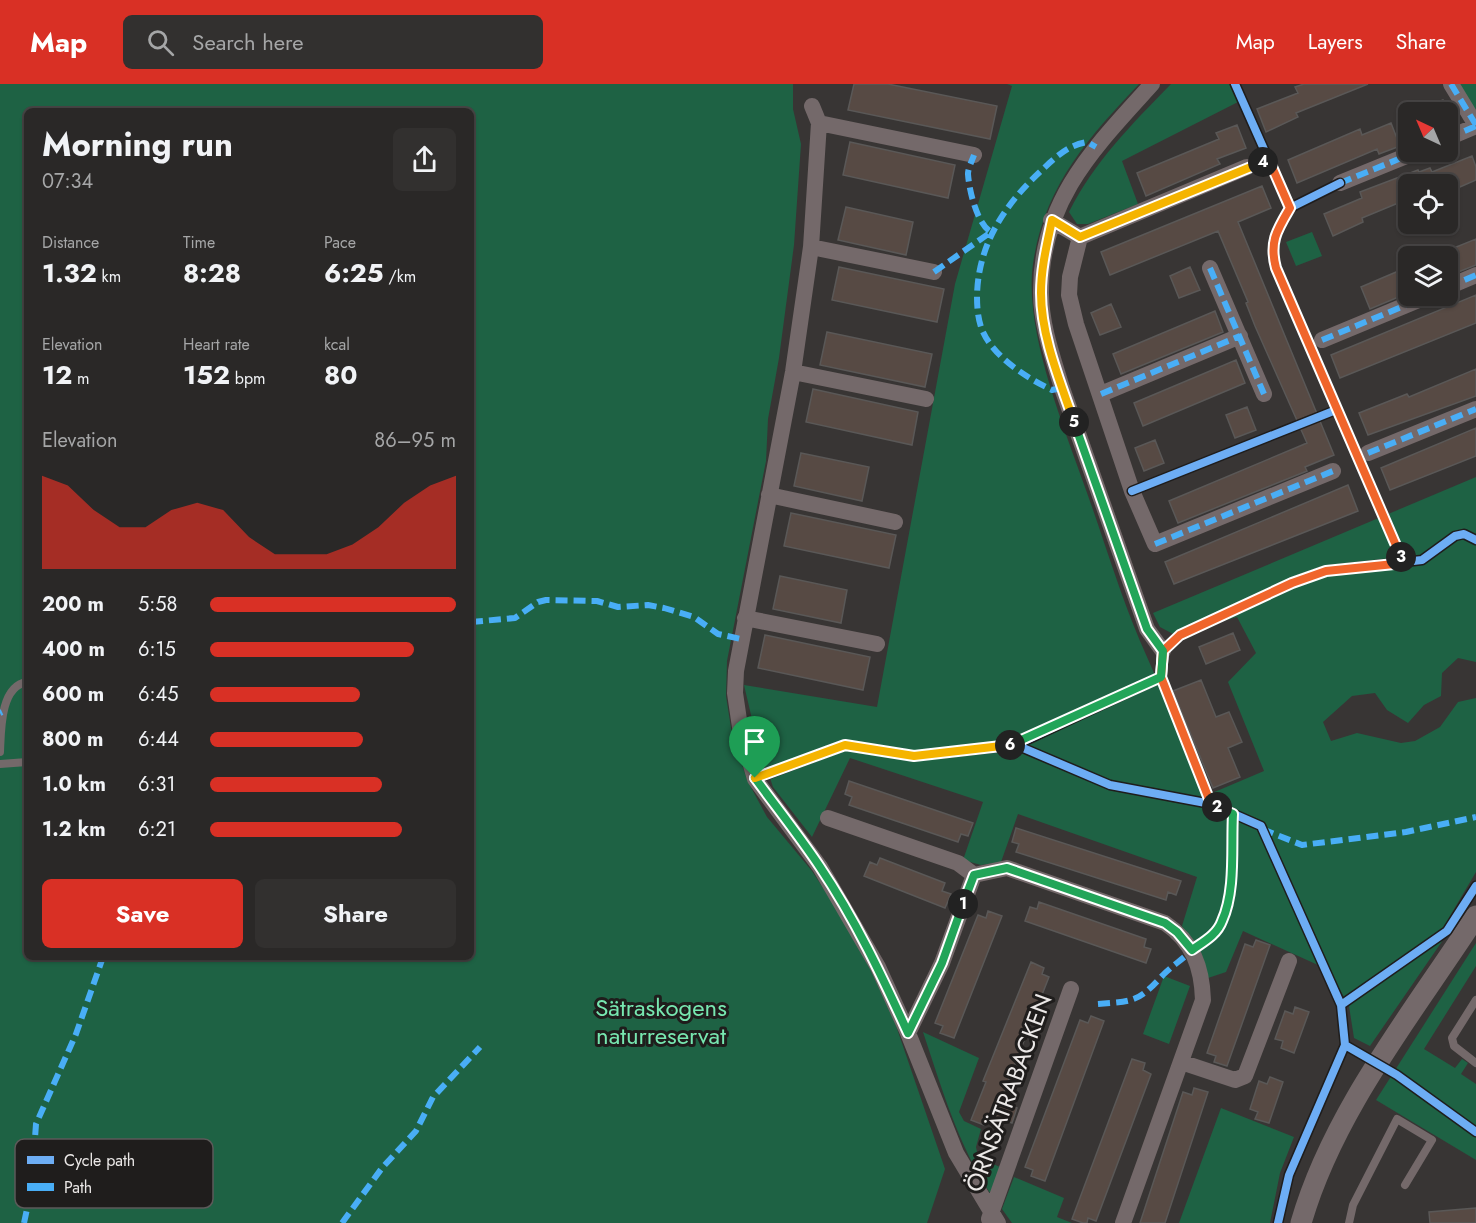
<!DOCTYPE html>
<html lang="en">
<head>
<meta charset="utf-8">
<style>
	:root { --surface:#2a2827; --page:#32302f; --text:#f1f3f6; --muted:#a5a6a7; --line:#464444; --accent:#d93025 }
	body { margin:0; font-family:Jost,sans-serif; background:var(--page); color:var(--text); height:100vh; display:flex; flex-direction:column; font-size:22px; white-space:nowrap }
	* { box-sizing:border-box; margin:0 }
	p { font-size:20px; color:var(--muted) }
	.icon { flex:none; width:33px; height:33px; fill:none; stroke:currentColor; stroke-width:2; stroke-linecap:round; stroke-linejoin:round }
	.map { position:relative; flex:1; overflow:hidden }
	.side { position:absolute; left:24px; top:24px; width:450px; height:852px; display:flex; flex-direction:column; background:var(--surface); border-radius:9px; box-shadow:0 2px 4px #0004,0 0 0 2px var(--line) }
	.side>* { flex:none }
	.needle { width:39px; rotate:316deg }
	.buttons { position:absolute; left:1398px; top:18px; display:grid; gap:12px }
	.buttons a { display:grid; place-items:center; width:60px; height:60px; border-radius:9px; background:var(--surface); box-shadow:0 2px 4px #0004,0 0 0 2px var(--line); font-size:30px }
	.pin { position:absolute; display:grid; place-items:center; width:51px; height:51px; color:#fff; margin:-62px -26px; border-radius:50% 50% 50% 0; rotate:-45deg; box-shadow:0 0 6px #0007 }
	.pin .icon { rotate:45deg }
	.km { position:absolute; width:30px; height:30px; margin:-15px; border-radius:50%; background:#222; color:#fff; font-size:16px; line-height:30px; text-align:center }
	.round { display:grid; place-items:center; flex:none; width:63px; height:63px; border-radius:9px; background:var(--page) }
	.summary { display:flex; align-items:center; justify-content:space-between; height:102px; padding:0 18px }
	h1 { font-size:33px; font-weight:700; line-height:45px }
	.metrics { display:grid; grid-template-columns:repeat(3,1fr); gap:9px; height:102px; padding:6px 18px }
	.metrics div { display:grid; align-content:center }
	.metrics b { font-size:26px; font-weight:700 }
	.metrics small { font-size:16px; font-weight:400 }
	.metrics p { font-size:16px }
	.chart { height:168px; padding:12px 18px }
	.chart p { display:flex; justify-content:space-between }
	.chart svg { width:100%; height:108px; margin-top:6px; fill:var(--accent); opacity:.7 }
	.action { display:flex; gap:12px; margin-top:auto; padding:12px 18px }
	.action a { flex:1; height:69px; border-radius:9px; background:var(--accent); color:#fff; font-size:24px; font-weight:700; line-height:69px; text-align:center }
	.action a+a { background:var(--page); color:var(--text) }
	ul { padding:0 18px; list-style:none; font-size:20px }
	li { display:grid; grid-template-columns:96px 72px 1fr; align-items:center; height:45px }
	li i { height:15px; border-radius:8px; background:var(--accent) }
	header { display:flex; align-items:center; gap:36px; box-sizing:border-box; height:84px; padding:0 30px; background:var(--accent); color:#fff }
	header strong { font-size:28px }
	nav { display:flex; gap:33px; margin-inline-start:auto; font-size:21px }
	.search { width:420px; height:54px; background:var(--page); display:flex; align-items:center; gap:15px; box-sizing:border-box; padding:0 21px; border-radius:9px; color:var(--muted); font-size:22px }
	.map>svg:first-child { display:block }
</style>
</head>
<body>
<header>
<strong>Map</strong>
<div class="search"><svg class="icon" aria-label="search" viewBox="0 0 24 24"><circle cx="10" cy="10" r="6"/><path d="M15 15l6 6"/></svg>Search here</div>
<nav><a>Map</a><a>Layers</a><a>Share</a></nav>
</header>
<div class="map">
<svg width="1476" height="1139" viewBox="0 0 1476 1139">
	<rect width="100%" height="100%" fill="#383534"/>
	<!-- green -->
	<path fill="#1e6244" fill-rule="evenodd" d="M0,0H793V25L801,60L794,161L779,274L768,335L766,377L727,577L726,612L731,644L747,696L767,733L812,787L853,850L892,930L945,1085L927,1139H0ZM27,27H471V873H27Z
		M1007,0H1139C1087,55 1044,103 1033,180C1024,244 1061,335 1082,395C1102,449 1118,505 1140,557C1163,609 1184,660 1205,712L1264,687L1228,598L1256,569L1237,533L1175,551L1160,543L1153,529L1476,393V578L1458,574L1442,589L1441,612L1424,621L1408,639L1387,626L1375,609L1352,612L1323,638L1331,657L1357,649L1401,659L1415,657L1440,643L1458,618L1476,614V788L1444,842L1443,856L1370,962L1354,954L1349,922L1329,886L1243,847L1226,888L1208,894L1182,842L1197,793L1018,730L1001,778L981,781L963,776L983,718L850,674L812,753L773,703L756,652L744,601L877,623L955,200L1012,2Z
		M1171,0H1229L1238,18L1122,77L1138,120L1088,140H1077L1069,128C1094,78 1132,40 1171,0Z
		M1459,0H1476V27Z
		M1312,148L1322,172L1296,182L1286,158Z
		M1476,859V882L1424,965L1455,984L1462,975L1468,979L1461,990L1476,1000V1076L1376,1016Z
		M1164,892L1190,902L1169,960L1143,950Z
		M923,948L979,974L959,1028L964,1037L981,1045L976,1063L978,1073L1002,1084L990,1109C958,1061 941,1002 923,948Z
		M1221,1024L1294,1053L1280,1089L1270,1139H1179Z
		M1014,1093L1064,1114L1057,1133L1072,1139H1012L1002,1125Z"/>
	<!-- building -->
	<path fill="#574a44" stroke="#5a5857" stroke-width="1.5" d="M854,0H888L997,22L990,55L848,26Z
		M1304,0H1368L1296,29L1298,33L1266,48L1257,25L1298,9L1295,3Z
		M1443,16L1448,28H1412Z
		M1391,39L1400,62L1379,70L1377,65L1297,99L1288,76L1360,45L1362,51Z
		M1237,41L1246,64L1217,75L1220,80L1146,112L1137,89L1219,55L1216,49Z
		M850,58L955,81L948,114L843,91Z
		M1472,72L1476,83V96L1460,103L1455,91L1437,100H1408V115L1362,134L1363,138L1333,152L1324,130L1362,114L1360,108L1418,86L1419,88L1430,84L1432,88Z
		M1262,102L1271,124L1238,138L1334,371L1305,383L1307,387L1178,439L1169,417L1307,359L1255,242L1246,219L1248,218L1218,147L1110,191L1101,168Z
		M846,123L913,138L906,171L838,156Z
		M1476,155V181L1453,190L1444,168Z
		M839,183L944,205L937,238L832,216Z
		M1190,183L1200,206L1179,214L1170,192Z
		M1408,183V209L1370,225L1361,203Z
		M1476,211V239L1340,294L1331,271Z
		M1111,220L1121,243L1100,251L1091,229Z
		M1215,227L1223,248L1121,290L1113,270Z
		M827,248L932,270L925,303L820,281Z
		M1236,276L1245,299L1143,342L1134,319Z
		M1476,285V312L1368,351L1359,329L1407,310L1409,313Z
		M813,305L918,328L912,361L806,338Z
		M1247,323L1256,346L1235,354L1226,331Z
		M1476,344V372L1390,406L1381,384Z
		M1155,356L1164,379L1144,387L1135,364Z
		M801,369L869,383L862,417L794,402Z
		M1348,401L1358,427L1174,500L1165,478Z
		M791,429L896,451L889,484L784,462Z
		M780,492L847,506L841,539L773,525Z
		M1233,549L1240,566L1206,580L1199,563Z
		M765,551L870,573L863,606L758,584Z
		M1201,596L1216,633L1229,628L1242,658L1228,664L1240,693L1213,704L1173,607Z
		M849,697L973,739L968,752L961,750L958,758L849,721L852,713L845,710Z
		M1016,744L1181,797L1176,811L1168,808L1166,816L1016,768L1019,760L1012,758Z
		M880,774L945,799L942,807L951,810L945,824L864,792L870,778L877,781Z
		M1039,818L1146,855L1144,863L1151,865L1146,879L1025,837L1030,823L1037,825Z
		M988,827L1002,832L954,954L940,949L943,942L935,939L978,831L986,834Z
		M1256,856L1270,861L1227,982L1214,978L1216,972L1207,969L1245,860L1253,863Z
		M1031,878L1044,884L1042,890L1049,893L1000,1018L1017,1024L1012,1039L988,1030L984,1041L971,1036L986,998L983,997Z
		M1295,923L1309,928L1294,969L1281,964L1283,957L1275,955L1285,927L1293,930Z
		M1091,932L1104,937L1045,1097L1031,1092L1033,1086L1025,1083L1080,936L1088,939Z
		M1132,975L1145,979L1143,986L1151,990L1096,1137L1088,1134L1087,1139H1083L1072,1135Z
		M1270,993L1283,998L1269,1039L1255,1035L1258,1028L1250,1025L1259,997L1267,1000Z
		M1194,1004L1208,1008L1165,1139H1140L1183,1008L1192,1011Z
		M1476,1124V1139H1430L1429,1128Z"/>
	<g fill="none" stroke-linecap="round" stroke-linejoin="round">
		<!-- service -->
		<path stroke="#74696a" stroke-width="8" d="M0,668C1,647 0,602 27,598
			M0,680L27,678
			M1476,916L1452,954L1454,962L1476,979
			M1349,1139L1353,1121L1397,1035L1432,1056L1405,1101"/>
		<!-- minor -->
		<path stroke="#74696a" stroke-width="16" d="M1152,0C1094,64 1040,117 1041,209C1041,241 1053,274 1062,304L1147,545L1163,567
			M1451,0L1476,41
			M812,22L819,39L811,163L793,288L736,587L735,609L740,643L755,695L820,783L878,883L908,949L956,1069L998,1139
			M819,39L974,71
			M1448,54L1476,42
			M1340,99L1416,68
			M1051,136L1080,153L1070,193L1069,211L1076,240L1132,407L1155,460L1333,387
			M1080,153L1247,83
			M811,163L934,188
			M1210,184L1264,310
			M1448,203L1476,191
			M1322,256L1428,212
			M793,288L926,315
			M1101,310L1240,252
			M1368,369L1476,325
			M769,411L895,438
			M745,534L877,560
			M828,734L958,779L974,791
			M908,949L942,879L974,791L1007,784L1165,839C1193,858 1202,883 1203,916L1123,1139
			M1181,978L1235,996L1245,992L1289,877
			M989,1135L1071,905"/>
		<!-- tertiary -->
		<path stroke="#74696a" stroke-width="21" d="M1301,1139C1333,1027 1413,929 1476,832"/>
		<!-- quiet -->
		<path stroke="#49aef6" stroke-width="6" stroke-dasharray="12 6" stroke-linecap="butt" d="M1451,0L1476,41
			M1448,54L1476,42
			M1340,99L1416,68
			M1080,153L1247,83
			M1210,184L1264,310
			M934,188L991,148C977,140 969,106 968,90C968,84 972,77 974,71
			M1448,203L1476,191
			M1322,256L1428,212
			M1062,304L1052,306C1027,294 995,274 983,248C978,237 977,224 977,212C978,160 1005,120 1042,86C1056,73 1068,61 1087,58L1096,63
			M1101,310L1240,252
			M1368,369L1476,325
			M1155,460L1333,387
			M471,538L515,534L538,518L546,516L597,517L618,523L648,521L664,524L694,533L718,550L741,555
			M0,629L2,628
			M1262,745L1302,761L1406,748L1476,733
			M1098,920C1135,917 1138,918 1163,891C1172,882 1183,875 1192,866
			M24,1139L31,1106L28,1085L34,1068L36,1040L76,950L103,873
			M342,1139L382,1084L416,1047L433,1013L480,963"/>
		<!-- cycleway casing -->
		<g stroke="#1f1d1c" stroke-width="11">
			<path id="cycleway" d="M1235,0L1290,124L1340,99
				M1290,124C1277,146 1269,158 1276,184L1404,479
				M1132,407L1336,326
				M1161,593L1211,720L1261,742L1341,921
				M1016,661L1110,701L1211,720
				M755,695L845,661L914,672L1016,661L1161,593L1163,567L1181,551L1292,499L1325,487L1422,476L1455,452L1464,450L1476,456
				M1192,866C1203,858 1217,851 1222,837C1236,806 1231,763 1233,730
				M1345,961L1397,991L1476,1048
				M1278,1139L1289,1091L1345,961L1341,921L1447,847L1476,802"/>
		</g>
		<!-- cycleway -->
		<use href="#cycleway" stroke="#6dadf4" stroke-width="8"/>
	</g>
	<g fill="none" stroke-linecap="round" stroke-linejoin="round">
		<!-- split-1 casing -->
		<g stroke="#fff" stroke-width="12">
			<path id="split-1" d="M755,694C777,724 800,753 820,783C855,835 882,892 908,949L942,879L963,820"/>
		</g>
		<!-- split-2 casing -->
		<g stroke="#fff" stroke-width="12">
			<path id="split-2" d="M963,820L974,791L1007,784L1165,839L1177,848L1192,866C1203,858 1217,851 1222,837C1236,806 1231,763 1233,730L1217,723"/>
		</g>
		<!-- split-3 casing -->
		<g stroke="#fff" stroke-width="12">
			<path id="split-3" d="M1217,723L1211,720L1161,593L1163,567L1180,551L1292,499L1326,487L1404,479L1401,473"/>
		</g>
		<!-- split-4 casing -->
		<g stroke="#fff" stroke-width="12">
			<path id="split-4" d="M1263,78L1269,76L1290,124C1277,146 1269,158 1276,184L1401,473"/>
		</g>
		<!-- split-5 casing -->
		<g stroke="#fff" stroke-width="12">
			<path id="split-5" d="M1074,338C1060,297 1041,252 1041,209C1041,184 1047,160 1052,136L1080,153L1263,78"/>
		</g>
		<!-- split-6 casing -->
		<g stroke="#fff" stroke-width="12">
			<path id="split-6" d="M1010,661L1161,593L1163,567L1147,545L1074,338"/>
		</g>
		<!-- split-7 casing -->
		<g stroke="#fff" stroke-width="12">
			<path id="split-7" d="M755,694L845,661L914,672L1010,661"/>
		</g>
		<!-- split-1 -->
		<use href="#split-1" stroke="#22a559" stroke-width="8"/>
		<!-- split-2 -->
		<use href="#split-2" stroke="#22a559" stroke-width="8"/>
		<!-- split-3 -->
		<use href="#split-3" stroke="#f0652b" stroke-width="8"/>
		<!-- split-4 -->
		<use href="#split-4" stroke="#f0652b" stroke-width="8"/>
		<!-- split-5 -->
		<use href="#split-5" stroke="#f5b400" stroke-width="8"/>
		<!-- split-6 -->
		<use href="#split-6" stroke="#22a559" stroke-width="8"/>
		<!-- split-7 -->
		<use href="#split-7" stroke="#f5b400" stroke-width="8"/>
	</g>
	<g text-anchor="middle" stroke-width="6" stroke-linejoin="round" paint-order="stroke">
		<!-- park labels -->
		<g font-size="24" fill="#77e7b0" stroke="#1f1d1c">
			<text x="661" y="932">Sätraskogens<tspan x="661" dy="28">naturreservat</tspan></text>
		</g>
		<!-- street labels -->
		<g font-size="24" fill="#ebe8e7" stroke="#1f1d1c">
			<text transform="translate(1009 1009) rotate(-70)" y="8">ÖRNSÄTRABACKEN</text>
		</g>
	</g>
	<!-- legend -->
	<rect x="15" y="1055" width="198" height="69" rx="9" fill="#1f1d1c" stroke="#5c5a59" stroke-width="1.5"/>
	<rect x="27" y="1072" width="27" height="8" fill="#6dadf4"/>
	<rect x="27" y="1099" width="27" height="8" fill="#49aef6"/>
	<g font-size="16" fill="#ebe8e7">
		<text x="64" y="1082">Cycle path</text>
		<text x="64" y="1109">Path</text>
	</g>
</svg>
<div class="buttons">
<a><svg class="needle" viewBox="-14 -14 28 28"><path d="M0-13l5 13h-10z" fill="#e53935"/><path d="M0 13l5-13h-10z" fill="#a5a6a7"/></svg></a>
<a><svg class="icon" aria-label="locate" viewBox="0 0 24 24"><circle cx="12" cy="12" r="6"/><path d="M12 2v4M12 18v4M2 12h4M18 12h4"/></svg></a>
<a><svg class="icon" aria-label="layers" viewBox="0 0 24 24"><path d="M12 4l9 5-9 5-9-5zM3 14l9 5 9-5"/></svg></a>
</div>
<div class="pin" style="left:755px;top:694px;background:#1e9e55"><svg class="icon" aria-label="arrive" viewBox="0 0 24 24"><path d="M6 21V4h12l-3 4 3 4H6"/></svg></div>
<b class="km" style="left:963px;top:820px">1</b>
<b class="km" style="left:1217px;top:723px">2</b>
<b class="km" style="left:1401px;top:473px">3</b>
<b class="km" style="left:1263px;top:78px">4</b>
<b class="km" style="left:1074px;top:338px">5</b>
<b class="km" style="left:1010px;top:661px">6</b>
<section class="side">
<div class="summary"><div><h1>Morning run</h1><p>07:34</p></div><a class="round"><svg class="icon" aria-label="share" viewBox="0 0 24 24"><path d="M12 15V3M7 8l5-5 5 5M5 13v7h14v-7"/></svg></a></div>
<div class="metrics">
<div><p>Distance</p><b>1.32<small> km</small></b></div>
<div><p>Time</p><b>8:28</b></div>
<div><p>Pace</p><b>6:25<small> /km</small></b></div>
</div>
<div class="metrics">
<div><p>Elevation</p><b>12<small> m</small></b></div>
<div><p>Heart rate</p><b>152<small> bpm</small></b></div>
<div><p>kcal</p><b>80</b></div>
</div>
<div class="chart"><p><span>Elevation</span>86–95 m</p>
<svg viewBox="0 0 160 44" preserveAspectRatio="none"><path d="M0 44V6L10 10L20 20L30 27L40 27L50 20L60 17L70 20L80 31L90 38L100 38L110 38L120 34L130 27L140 17L150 10L160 6V44z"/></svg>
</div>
<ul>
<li><b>200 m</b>5:58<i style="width:100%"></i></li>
<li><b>400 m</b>6:15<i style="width:83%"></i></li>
<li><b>600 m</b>6:45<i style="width:61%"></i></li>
<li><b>800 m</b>6:44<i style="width:62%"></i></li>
<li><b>1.0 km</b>6:31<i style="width:70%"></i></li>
<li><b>1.2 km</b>6:21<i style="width:78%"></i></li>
</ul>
<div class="action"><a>Save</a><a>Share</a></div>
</section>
</div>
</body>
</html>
